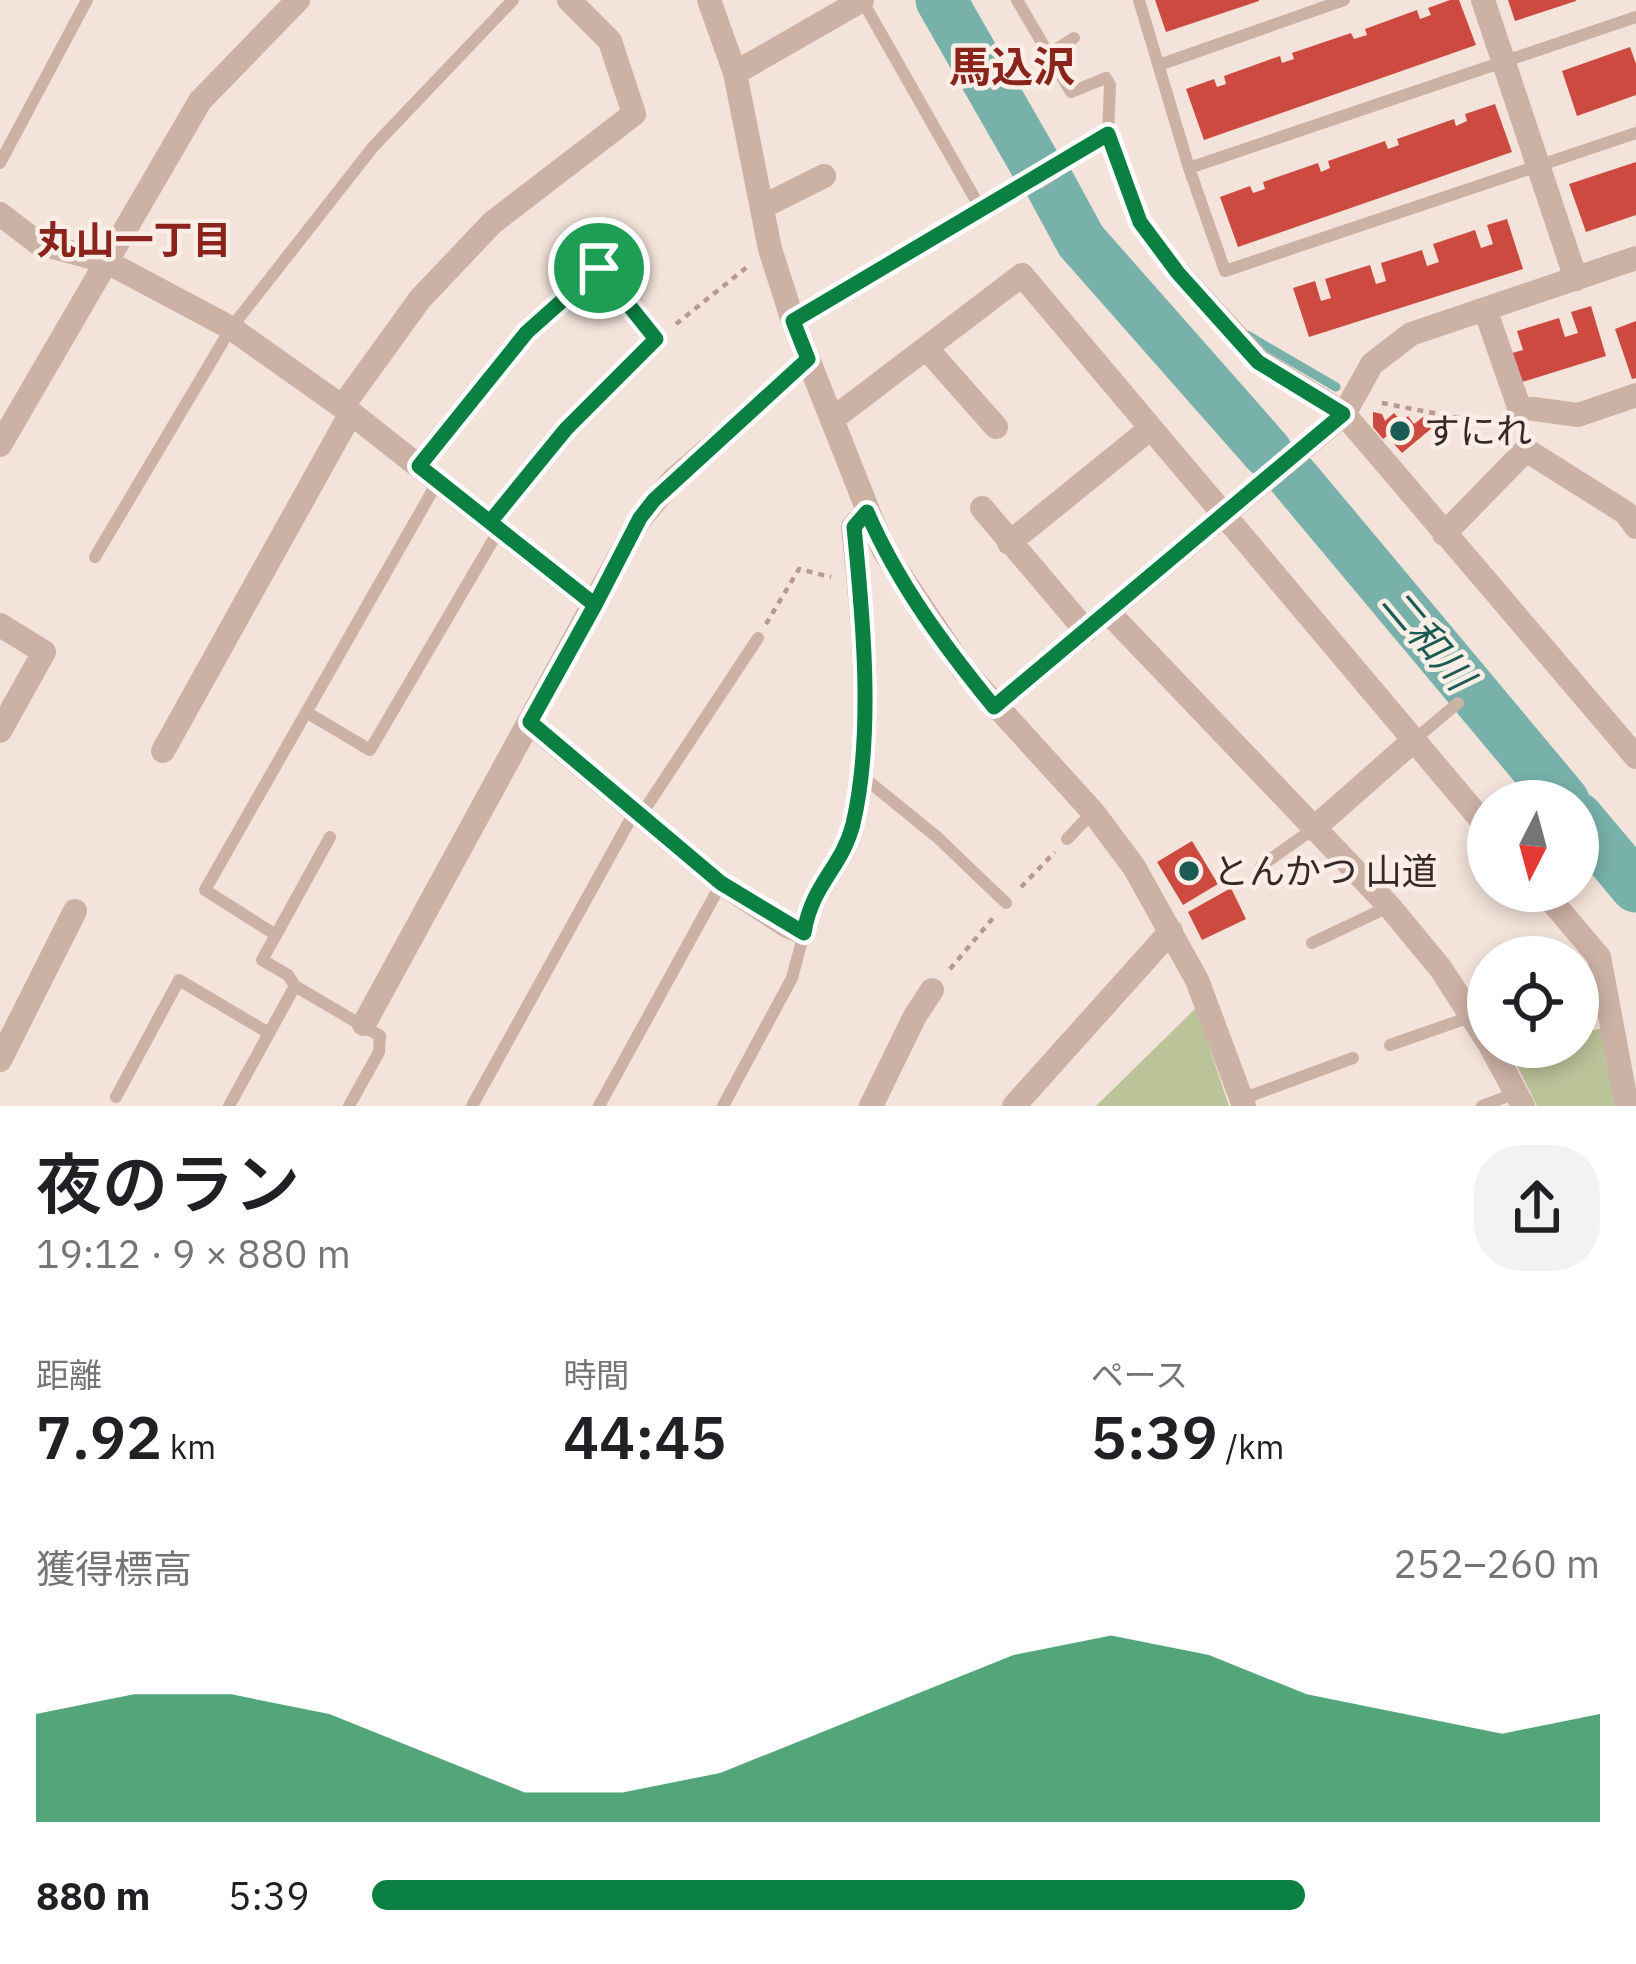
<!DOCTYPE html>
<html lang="ja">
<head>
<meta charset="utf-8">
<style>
	:root { --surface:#fff; --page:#f2f2f2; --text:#202124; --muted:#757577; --accent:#0b8043 }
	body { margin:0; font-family:"IBM Plex Sans","Noto Sans JP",sans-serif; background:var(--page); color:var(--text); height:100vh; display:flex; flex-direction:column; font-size:45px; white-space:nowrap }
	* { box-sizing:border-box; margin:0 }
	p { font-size:39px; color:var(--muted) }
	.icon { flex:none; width:66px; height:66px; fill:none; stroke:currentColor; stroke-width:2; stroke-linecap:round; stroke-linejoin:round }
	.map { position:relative; height:1106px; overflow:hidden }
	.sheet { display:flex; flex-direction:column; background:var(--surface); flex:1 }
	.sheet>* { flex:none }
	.needle { width:78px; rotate:186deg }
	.controls { position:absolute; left:1467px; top:780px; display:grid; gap:24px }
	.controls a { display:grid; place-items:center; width:132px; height:132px; border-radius:50%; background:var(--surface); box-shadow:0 6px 18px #0003; font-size:60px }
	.pin { position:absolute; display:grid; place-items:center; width:102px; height:102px; color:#fff; margin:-51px; border:6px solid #fff; border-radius:50%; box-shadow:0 3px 12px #0007 }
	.round { display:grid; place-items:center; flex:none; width:126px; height:126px; border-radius:48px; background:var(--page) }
	.head { display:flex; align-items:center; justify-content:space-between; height:204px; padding:0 36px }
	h1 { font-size:66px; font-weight:600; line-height:90px }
	.stats { display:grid; grid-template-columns:repeat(3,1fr); gap:18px; height:204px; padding:12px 36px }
	.stats div { display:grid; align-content:center }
	.stats b { font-size:60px; font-weight:600 }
	.stats small { font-size:33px; font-weight:400 }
	.stats p { font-size:33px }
	.chart { height:336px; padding:24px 36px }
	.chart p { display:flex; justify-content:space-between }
	.chart svg { width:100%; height:216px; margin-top:12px; fill:var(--accent); opacity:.7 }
	ul { padding:0 36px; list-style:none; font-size:39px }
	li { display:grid; grid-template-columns:192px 144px 1fr; align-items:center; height:90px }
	li i { height:30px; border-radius:15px; background:var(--accent) }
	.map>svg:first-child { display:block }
</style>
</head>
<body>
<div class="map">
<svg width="1636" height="1106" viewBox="0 0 1636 1106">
	<rect width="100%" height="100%" fill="#f3e3da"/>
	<!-- green -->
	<path fill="#bbc399" d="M1196,1008L1229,1106H1096Z
		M1605,1028L1619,1106H1537L1508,1047H1578V1033Z"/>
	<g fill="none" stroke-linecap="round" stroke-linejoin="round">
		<!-- stream -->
		<path stroke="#77b1aa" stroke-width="9" d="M1247,335L1336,387"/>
		<!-- river -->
		<path stroke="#77b1aa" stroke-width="51" d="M941,0L1035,164
			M1050,184L1081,241L1267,452
			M1293,477L1564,801
			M1578,818L1636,887"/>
	</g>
	<!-- building -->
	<path fill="#cc4a3f" d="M1155,0H1259V1L1166,32Z
		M1450,0H1459L1476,45L1204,140L1186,89L1214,79L1217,87L1226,84L1224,76L1280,56L1282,63L1294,59L1292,53L1351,33L1354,39L1367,35L1365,29L1417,10L1420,19L1431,15L1428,8Z
		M1508,0H1576V1L1515,21Z
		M1630,47L1636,64V95L1577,116L1562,71Z
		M1495,104L1512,152L1238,247L1220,197L1250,186L1253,193L1265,189L1263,182L1318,163L1321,172L1330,168L1328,161L1385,141L1388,149L1399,145L1397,139L1454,119L1456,126L1467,121L1465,114Z
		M1636,162V215L1586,232L1569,184Z
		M1507,219L1523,269L1309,337L1293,288L1315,281L1321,301L1331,298L1325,279L1370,265L1376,284L1386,281L1381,263L1422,250L1427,266L1439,262L1433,244L1475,230L1481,248L1493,244L1487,225Z
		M1591,306L1606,356L1522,382L1512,353L1523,350L1517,331L1559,318L1565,337L1578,333L1571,312Z
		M1636,321V378L1632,379L1615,329Z
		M1373,412L1382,414L1385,421L1394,413L1402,422L1408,416L1414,424L1423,417L1432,428L1402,453L1387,436L1383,439L1373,427Z
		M1192,841L1218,884L1183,905L1157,862Z
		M1231,888L1246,919L1202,940L1188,912Z"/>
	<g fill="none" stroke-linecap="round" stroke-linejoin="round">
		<!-- path -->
		<path stroke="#b79a8f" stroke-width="4.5" stroke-dasharray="6 6" stroke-linecap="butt" d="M676,324L747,267
			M1382,403L1500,426
			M736,424L786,379
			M766,624L799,569L831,577
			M1021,887L1055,852
			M950,969L993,918"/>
		<!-- lane -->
		<path stroke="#ccb1a5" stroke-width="12" d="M862,0L982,211
			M1017,0L1071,92L1106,78L1110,85L1108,134L1140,222L1178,273
			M1139,0L1189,168L1225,271L1636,133
			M1047,55L1074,38
			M1159,65L1344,0
			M0,163L87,0
			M1052,168L1108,134
			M1189,168L1636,17
			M794,320L1036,178
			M95,557L231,328L373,147L513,0
			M306,712L370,750L499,530
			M1414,740L1458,703
			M863,777L937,837L1006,903
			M641,815L758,638
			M1067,839L1093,812
			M1261,866L1313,829
			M276,935L330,837
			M1312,943L1388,907
			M295,986L288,975L262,960L276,935L205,890L438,481
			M1390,1045L1470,1017
			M116,1097L179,980L267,1032
			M1242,1099L1353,1058
			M229,1106L295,986L380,1036L379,1052L349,1106
			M472,1106L635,811
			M599,1106L721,884
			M723,1106L792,978L804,933
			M1482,1106L1516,1093"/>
		<!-- street -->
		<path stroke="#ccb1a5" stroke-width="24" d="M709,0L735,73L770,249L793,321L884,551L963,669L1093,812L1134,867L1197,980L1244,1106
			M1483,0L1576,279
			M735,73L862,0
			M1036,178L1051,169
			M762,207L824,176
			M0,214L38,243L105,261L231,328L351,413L595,605
			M1178,273L1259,361L1344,414L1636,757
			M1485,309L1519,407L1578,415L1636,395
			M927,349L996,427
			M342,407L420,299L492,223L634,114L610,41L569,0
			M834,418L1022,275L1488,828
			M0,445L200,101L298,0
			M419,466L527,332L599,268L656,339L566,429L490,522
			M982,508L1086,631
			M1444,534L1526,450L1626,513L1636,527
			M1009,543L1151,428
			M1108,612L1389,906L1441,969L1488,1042
			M0,625L44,652L0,731
			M994,707L1344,414L1372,364L1411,334L1636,258
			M529,722L721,883L787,926L804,933C812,883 843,868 853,824C874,736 863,617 853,527L867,512
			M163,751L351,413
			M1313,829L1413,741
			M1543,891L1599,957L1627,1106
			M364,1024L640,519L673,480L718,441
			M1491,1047L1523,1106
			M0,1060L75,911
			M871,1106L915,1016L932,990
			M1014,1106L1171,931"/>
	</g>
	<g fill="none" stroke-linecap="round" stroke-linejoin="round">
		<!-- route casing -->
		<g stroke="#fff" stroke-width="24">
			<path id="route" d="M599,268L527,332L419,466L595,605L530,722L721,883L804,933C812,883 842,868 853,824C874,735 863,617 854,527L867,512C898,584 945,647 994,707L1343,414L1258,362L1178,273L1140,222L1108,134L793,321L808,359L654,500L640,518L595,605L490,522L566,429L656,339L599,268"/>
		</g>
		<!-- route -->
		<use href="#route" stroke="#0b8043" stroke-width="15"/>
	</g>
	<!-- markers -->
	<g fill="#1a5b54" stroke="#faeee7" stroke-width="4.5">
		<circle cx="1400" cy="431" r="12"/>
		<circle cx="1189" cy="871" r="12"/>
	</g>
	<g text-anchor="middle" stroke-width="9" stroke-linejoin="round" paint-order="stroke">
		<!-- poi labels -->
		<g font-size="36" fill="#372927" stroke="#faeee7" text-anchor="start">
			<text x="1424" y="444">すにれ</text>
			<text x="1213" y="884">とんかつ 山道</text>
		</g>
		<!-- neighbourhood labels -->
		<g font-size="39" font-weight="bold" fill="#8a241c" stroke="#faeee7">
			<text x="134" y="254">丸山一丁目</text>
		</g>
		<!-- water labels -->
		<g font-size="39" font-style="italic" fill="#1a5b54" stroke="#faeee7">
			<text transform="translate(1428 639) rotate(50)" y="14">二和川</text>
		</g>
		<!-- quarter labels -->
		<g font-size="42" font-weight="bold" fill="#8a241c" stroke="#faeee7">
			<text x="1012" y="82">馬込沢</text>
		</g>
	</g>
</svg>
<div class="controls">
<a><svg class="needle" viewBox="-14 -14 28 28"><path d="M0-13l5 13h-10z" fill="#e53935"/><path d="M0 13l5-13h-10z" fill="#757577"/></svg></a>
<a><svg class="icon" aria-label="locate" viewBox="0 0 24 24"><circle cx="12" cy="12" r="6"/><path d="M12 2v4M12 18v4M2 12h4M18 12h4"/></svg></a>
</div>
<div class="pin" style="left:599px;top:268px;background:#1e9e55"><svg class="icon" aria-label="arrive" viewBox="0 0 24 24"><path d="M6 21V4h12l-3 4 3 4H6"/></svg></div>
</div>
<section class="sheet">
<div class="head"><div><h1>夜のラン</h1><p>19:12 · 9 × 880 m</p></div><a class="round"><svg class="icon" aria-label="share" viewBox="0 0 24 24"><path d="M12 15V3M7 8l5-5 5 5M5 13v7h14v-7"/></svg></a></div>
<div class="stats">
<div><p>距離</p><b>7.92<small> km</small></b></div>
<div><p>時間</p><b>44:45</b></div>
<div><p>ペース</p><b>5:39<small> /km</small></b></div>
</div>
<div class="chart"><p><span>獲得標高</span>252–260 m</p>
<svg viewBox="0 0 160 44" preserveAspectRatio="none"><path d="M0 44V22L10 18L20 18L30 22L40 30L50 38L60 38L70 34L80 26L90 18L100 10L110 6L120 10L130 18L140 22L150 26L160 22V44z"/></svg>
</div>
<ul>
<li><b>880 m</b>5:39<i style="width:76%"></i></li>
</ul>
</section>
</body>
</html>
